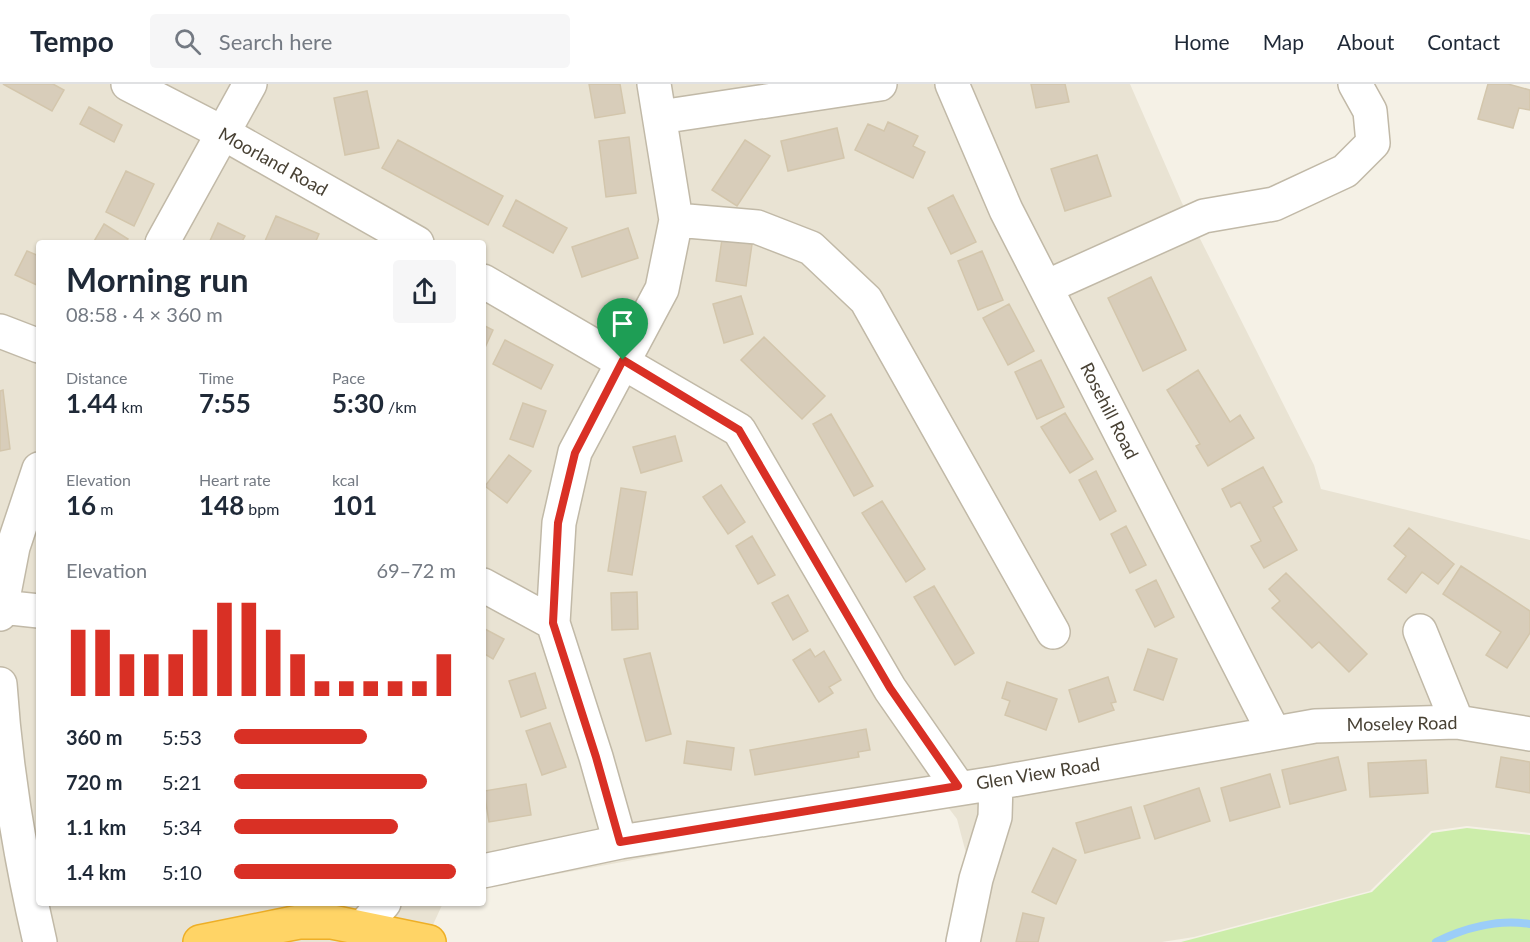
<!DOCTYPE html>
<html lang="en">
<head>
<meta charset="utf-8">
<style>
	:root { --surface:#fff; --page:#f6f6f7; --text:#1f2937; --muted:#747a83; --line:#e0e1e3; --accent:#d93025 }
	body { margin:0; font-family:Lato,sans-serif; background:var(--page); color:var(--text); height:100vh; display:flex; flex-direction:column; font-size:22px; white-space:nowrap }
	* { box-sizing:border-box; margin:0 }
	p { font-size:20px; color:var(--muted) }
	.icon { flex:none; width:33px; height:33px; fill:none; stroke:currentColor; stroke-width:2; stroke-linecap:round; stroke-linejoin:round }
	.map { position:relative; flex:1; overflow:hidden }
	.sheet { position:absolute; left:36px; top:156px; width:450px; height:666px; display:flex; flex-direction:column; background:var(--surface); border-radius:6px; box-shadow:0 2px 4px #0004 }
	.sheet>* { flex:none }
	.pin { position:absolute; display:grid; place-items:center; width:51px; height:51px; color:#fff; margin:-62px -26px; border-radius:50% 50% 50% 0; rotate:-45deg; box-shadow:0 0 6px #0007 }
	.pin .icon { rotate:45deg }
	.round { display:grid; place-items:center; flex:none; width:63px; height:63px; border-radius:6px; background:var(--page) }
	.head { display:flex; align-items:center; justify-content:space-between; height:102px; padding:0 30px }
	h1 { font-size:33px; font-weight:700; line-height:45px }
	.figures { display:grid; grid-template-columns:repeat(3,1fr); gap:9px; height:102px; padding:6px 30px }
	.figures div { display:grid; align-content:center }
	.figures b { font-size:26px; font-weight:700 }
	.figures small { font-size:16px; font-weight:400 }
	.figures p { font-size:16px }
	.chart { height:168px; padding:12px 30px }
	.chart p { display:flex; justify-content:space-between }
	.chart svg { width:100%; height:108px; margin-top:6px; stroke:var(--accent); stroke-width:6 }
	ul { padding:0 30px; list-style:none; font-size:20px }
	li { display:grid; grid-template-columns:96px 72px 1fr; align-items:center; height:45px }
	li i { height:15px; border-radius:8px; background:var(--accent) }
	header { display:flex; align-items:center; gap:36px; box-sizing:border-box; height:84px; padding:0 30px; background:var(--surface); border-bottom:2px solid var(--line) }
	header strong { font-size:28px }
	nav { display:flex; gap:33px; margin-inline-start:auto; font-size:21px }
	.search { width:420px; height:54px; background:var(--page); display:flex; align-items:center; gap:15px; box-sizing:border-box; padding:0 21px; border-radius:6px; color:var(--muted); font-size:22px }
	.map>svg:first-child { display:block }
</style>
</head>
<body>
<header>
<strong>Tempo</strong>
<div class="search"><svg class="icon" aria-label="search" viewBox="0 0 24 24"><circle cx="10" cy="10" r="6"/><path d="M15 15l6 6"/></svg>Search here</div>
<nav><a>Home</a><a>Map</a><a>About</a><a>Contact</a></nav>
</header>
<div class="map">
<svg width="1530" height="858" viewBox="0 0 1530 858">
	<rect width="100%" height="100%" fill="#f5f1e6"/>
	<!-- residential -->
	<path fill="#e9e3d3" d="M0,0H1130L1182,119L1314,381L1321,405L1530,456V749L1467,742L1431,747L1370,807L1194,853L1162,858H956L967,773L957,735L944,718L483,804V159H39V819H443L425,858H0Z"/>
	<!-- green -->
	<path fill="#ccedaa" d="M1467,744L1530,751V858H1181L1372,808L1432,749Z"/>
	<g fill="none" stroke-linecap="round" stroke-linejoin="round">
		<!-- stream -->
		<path stroke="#9bcdf8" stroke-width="8" d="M1436,858C1464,844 1498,835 1530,840"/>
	</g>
	<!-- building -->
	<path fill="#d8cdba" stroke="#d3c6ac" stroke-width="1.5" d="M3,0H53L64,6L52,27Z
		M589,0H620L625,29L595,34Z
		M1031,0H1065L1069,18L1036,24Z
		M1488,0H1508L1530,6V26L1519,24L1513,44L1478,35Z
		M367,7L379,64L345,71L334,14Z
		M89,23L122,41L114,58L80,40Z
		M888,38L918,52L913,62L925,68L913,94L855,66L868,40L884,47Z
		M837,44L844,74L788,87L781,57Z
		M629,53L636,109L606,113L599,57Z
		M398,56L503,112L488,141L382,84Z
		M745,56L770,72L737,122L712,106Z
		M1097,71L1111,112L1065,127L1051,85Z
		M126,87L154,100L134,142L106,128Z
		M953,111L976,158L951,170L928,124Z
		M516,116L567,144L553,169L503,142Z
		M276,132L319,150L315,159H271L265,157Z
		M218,139L245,152L241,159H209Z
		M104,140L128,155L125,159H93Z
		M628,144L638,174L582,193L572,163Z
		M722,155L752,160L746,202L716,197Z
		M27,167L39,172V202L15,191Z
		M982,167L1003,216L978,226L958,177Z
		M1151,193L1186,266L1143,287L1108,214Z
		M741,212L753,250L724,259L713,220Z
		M1009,220L1034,267L1008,281L983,234Z
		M483,241L493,246L483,268Z
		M764,253L825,312L802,335L741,276Z
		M505,256L553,281L541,305L493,280Z
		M1041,276L1064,323L1037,335L1015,288Z
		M1198,286L1230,338L1240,331L1254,354L1208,382L1196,362L1200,360L1167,306Z
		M3,306L10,365L0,367V307Z
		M523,319L546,327L533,363L510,355Z
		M1065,329L1093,375L1070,389L1041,343Z
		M831,330L873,402L854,412L813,340Z
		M675,352L682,377L641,389L633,363Z
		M509,371L531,387L507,419L485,402Z
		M1263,383L1282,418L1273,423L1297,466L1264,484L1251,462L1261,457L1240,418L1231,423L1222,405Z
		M1096,387L1116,427L1100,436L1079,396Z
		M721,401L745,438L728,450L703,413Z
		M621,404L646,408L632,491L608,487Z
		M882,417L925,485L906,498L862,429Z
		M1126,442L1146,481L1130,489L1111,450Z
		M1409,444L1454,480L1438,500L1422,488L1406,509L1388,495L1406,472L1394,462Z
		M752,452L775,491L758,500L736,462Z
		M1461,482L1530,527V549L1507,584L1486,571L1501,548L1443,510Z
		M1286,489L1367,570L1349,588L1319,558L1312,564L1272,524L1280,517L1269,505Z
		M1156,496L1174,533L1155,543L1136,506Z
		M934,502L974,569L955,581L914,513Z
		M637,508L638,545L612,546L611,509Z
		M788,511L808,547L793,556L772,519Z
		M483,544L504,555L493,575L483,569Z
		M810,565L815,573L824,567L841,596L829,603L833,609L819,618L793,576Z
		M1148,565L1177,575L1163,616L1134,606Z
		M650,569L671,650L646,657L624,575Z
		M535,589L546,624L521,633L509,597Z
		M1108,593L1116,618L1111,619L1114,626L1079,638L1069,606Z
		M1007,598L1057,615L1046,646L1005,631L1010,617L1002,614Z
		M550,639L566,683L542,691L526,647Z
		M866,645L870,666L858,668L859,673L755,691L750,666Z
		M687,657L734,664L731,686L684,679Z
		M1338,673L1346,706L1290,720L1282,686Z
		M1501,673L1530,678V709L1496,703Z
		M1426,676L1428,709L1370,713L1368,679Z
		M1270,690L1280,723L1230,737L1221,704Z
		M526,700L531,731L489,738L484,707Z
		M1199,704L1210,737L1155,755L1144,722Z
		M1131,723L1140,754L1085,769L1076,739Z
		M1053,764L1076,776L1056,820L1032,808Z
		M1023,829L1044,834L1038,858H1016Z"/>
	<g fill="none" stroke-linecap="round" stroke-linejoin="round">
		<!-- minor casing -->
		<g stroke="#c1b9a7" stroke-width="36">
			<path id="minor" d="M128,0L223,49L417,159
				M952,0L1006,126L1274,649
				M660,33L880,0
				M676,136L757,143L811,164L866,216L1053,548
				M162,159L250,0
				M483,197L739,346L890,605L958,703
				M1046,203L1204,132L1274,120L1345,87L1373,59L1370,27L1355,0
				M0,247L39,262
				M483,501L553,539
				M1,523L39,527
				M0,530L13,463L39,385
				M1420,547L1457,638
				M0,600C6,688 20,773 40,858
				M620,758L596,673L553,539L559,439L575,368L662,205L676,136L654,0
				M483,787L620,758L996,699L1315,642L1457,638L1530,650
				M363,843L384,819
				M963,858L976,795L995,733L996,699"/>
		</g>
		<!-- highway casing -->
		<g stroke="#eeaf26" stroke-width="36">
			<path id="highway" d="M200,858L299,838H332L429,858"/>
		</g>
		<!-- minor -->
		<use href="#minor" stroke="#fff" stroke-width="33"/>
		<!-- highway -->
		<use href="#highway" stroke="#ffd466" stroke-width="33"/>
	</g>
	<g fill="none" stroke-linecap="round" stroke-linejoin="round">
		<!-- route casing -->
		<g stroke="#fff" stroke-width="12">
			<path id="route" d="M623,276L739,346L890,604L958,702L620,758L596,673L553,539L558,439L575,369Z"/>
		</g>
		<!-- route -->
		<use href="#route" stroke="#d93025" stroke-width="8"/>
	</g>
	<g text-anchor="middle" stroke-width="4.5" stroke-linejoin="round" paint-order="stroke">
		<!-- street labels -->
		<g font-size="18" fill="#484134" stroke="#fff">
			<text transform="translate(273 78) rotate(29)" y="6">Moorland Road</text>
			<text transform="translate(1109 327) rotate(63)" y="6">Rosehill Road</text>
			<text transform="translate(1402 640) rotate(-1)" y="6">Moseley Road</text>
			<text transform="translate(1038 690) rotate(-9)" y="6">Glen View Road</text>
		</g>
	</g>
</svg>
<div class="pin" style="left:623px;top:276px;background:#1e9e55"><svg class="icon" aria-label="arrive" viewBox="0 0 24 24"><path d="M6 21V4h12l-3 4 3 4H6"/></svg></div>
<section class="sheet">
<div class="head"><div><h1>Morning run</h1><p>08:58 · 4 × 360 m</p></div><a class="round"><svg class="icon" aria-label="share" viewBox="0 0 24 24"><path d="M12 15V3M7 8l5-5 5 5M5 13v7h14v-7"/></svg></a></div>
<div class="figures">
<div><p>Distance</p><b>1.44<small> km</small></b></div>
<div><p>Time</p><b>7:55</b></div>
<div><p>Pace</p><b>5:30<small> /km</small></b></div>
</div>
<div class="figures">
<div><p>Elevation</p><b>16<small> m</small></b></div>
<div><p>Heart rate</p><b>148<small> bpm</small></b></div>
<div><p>kcal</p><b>101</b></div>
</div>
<div class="chart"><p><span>Elevation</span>69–72 m</p>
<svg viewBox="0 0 160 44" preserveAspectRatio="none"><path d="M5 44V17M15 44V17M25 44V27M35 44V27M45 44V27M55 44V17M65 44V6M75 44V6M85 44V17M95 44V27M105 44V38M115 44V38M125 44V38M135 44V38M145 44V38M155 44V27"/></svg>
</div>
<ul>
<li><b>360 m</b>5:53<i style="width:60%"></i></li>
<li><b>720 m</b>5:21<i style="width:87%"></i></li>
<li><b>1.1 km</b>5:34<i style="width:74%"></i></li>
<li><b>1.4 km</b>5:10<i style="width:100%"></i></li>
</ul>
</section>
</div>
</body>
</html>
